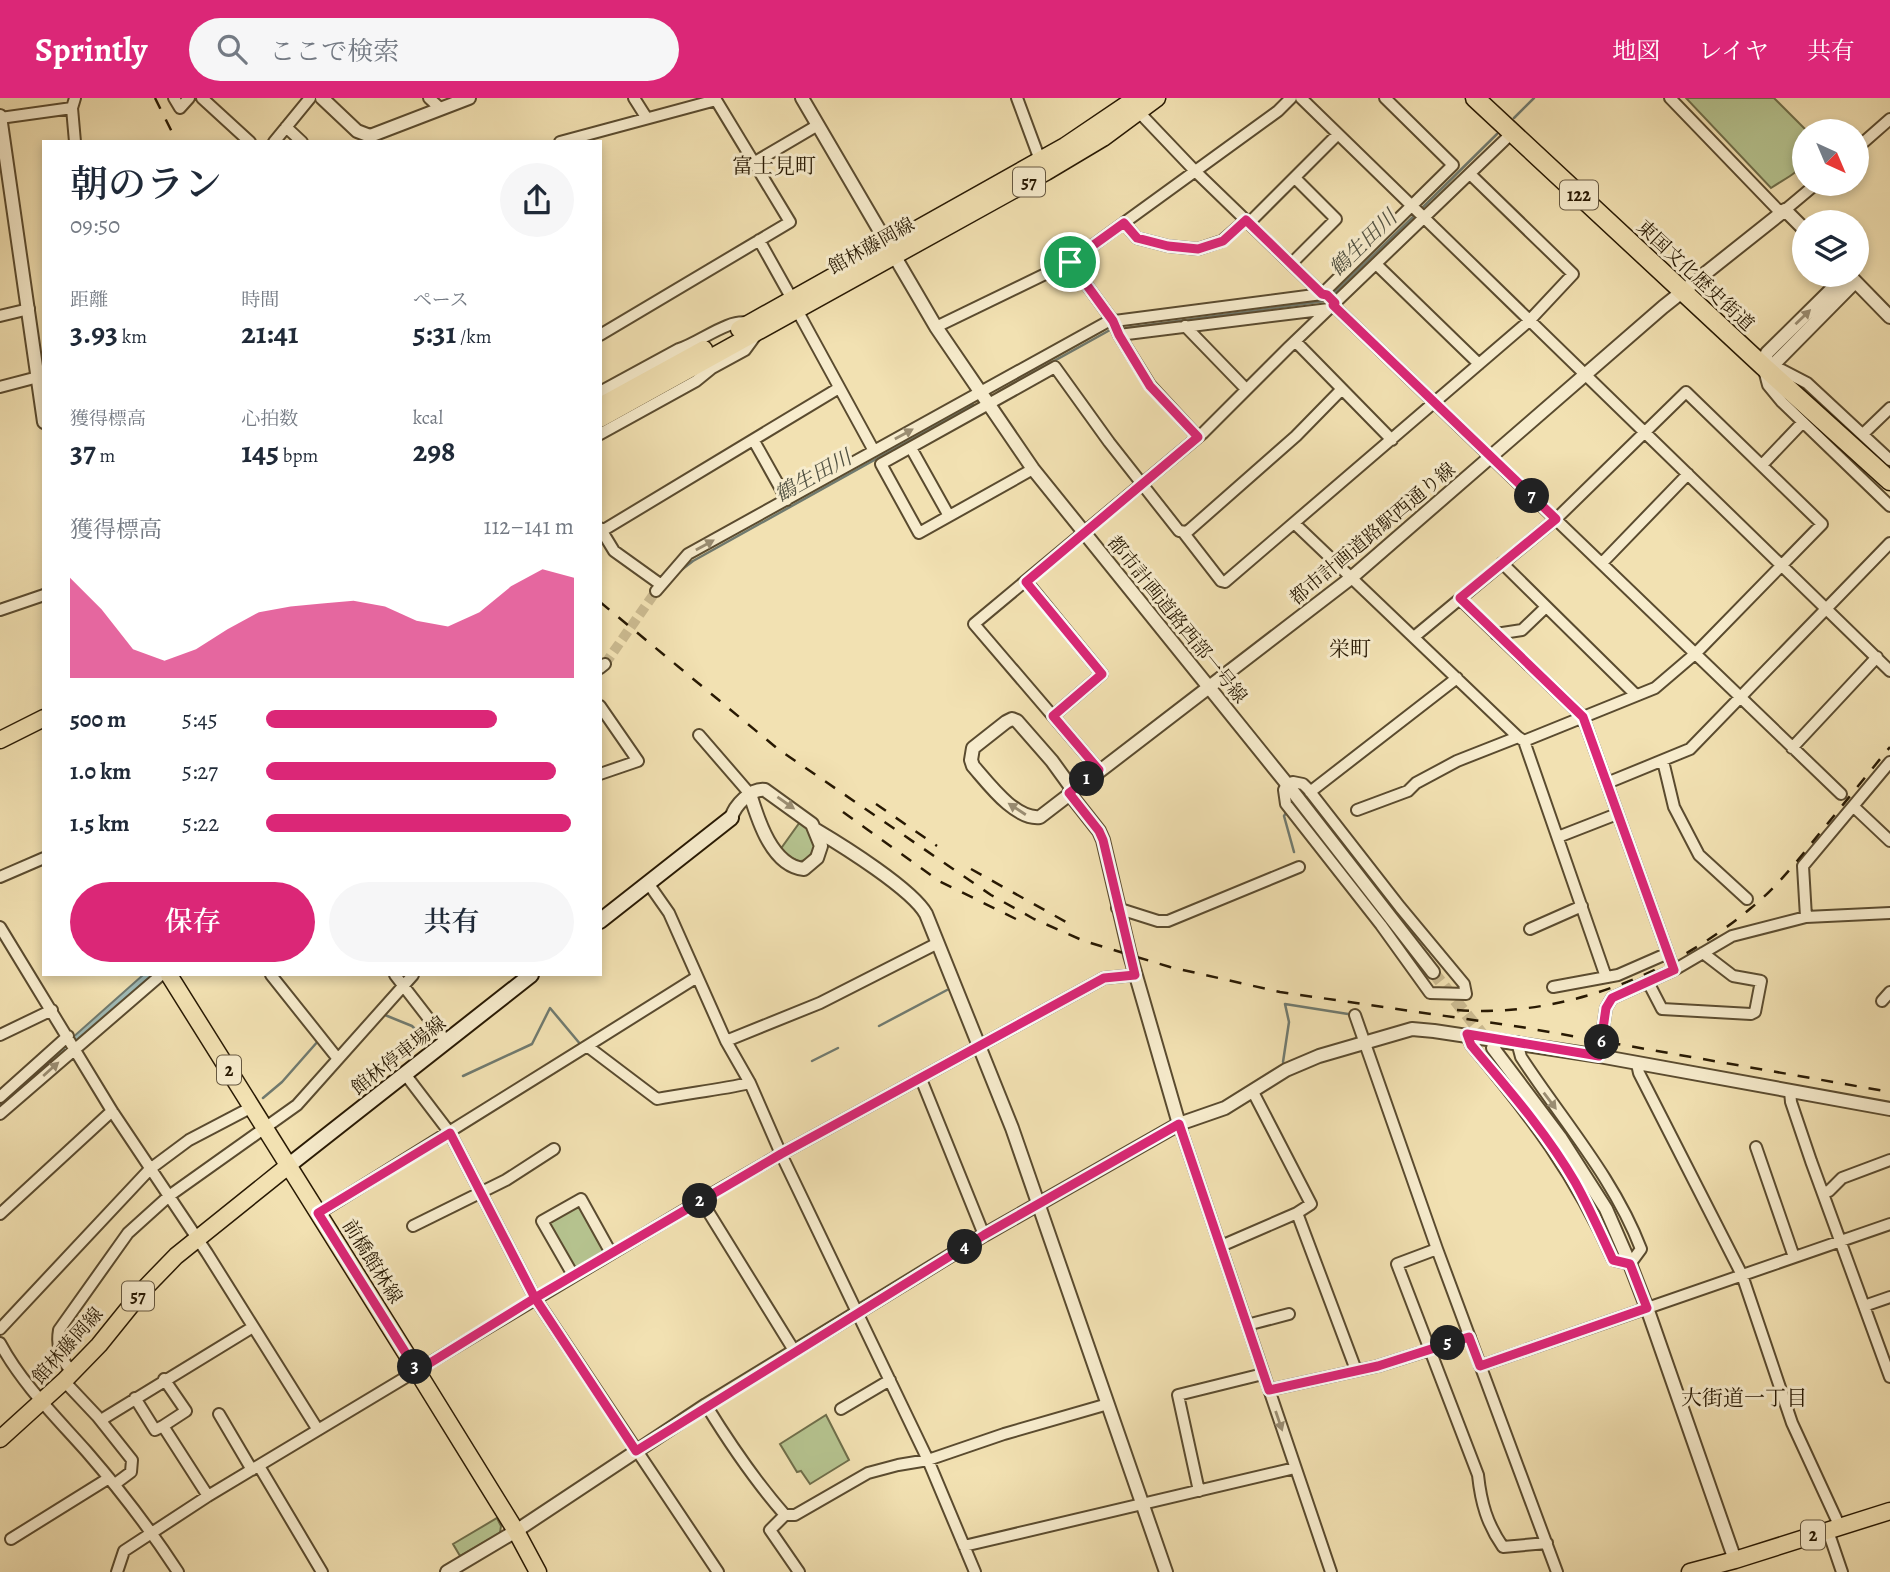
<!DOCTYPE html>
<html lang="ja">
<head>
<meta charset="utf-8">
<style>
	:root { --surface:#fff; --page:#f6f6f7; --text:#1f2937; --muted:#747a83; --accent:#db2777 }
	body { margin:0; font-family:Alegreya,"Noto Serif JP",serif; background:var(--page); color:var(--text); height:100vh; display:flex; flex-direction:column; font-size:26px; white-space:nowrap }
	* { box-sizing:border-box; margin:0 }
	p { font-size:23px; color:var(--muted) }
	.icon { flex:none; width:38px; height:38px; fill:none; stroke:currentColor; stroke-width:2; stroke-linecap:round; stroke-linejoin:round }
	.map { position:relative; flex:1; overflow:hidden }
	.panel { position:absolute; left:42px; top:42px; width:560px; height:836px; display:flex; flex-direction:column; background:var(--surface); border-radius:0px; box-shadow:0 4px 10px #0003 }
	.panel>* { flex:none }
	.needle { width:46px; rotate:136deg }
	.controls { position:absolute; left:1792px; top:21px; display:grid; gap:14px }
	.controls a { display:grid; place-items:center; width:77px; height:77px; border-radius:50%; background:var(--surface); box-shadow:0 4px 10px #0003; font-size:35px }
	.pin { position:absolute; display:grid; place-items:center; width:60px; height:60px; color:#fff; margin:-30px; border:4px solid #fff; border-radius:50%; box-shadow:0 2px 7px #0007 }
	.km { position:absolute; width:35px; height:35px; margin:-18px; border-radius:50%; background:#222; color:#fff; font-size:19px; line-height:35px; text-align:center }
	.round { display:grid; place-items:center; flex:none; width:74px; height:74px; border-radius:37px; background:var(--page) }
	.summary { display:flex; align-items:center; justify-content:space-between; height:119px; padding:0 28px }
	h1 { font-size:38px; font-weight:600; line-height:52px }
	.figures { display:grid; grid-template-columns:repeat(3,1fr); gap:10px; height:119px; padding:7px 28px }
	.figures div { display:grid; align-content:center }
	.figures b { font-size:30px; font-weight:600 }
	.figures small { font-size:19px; font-weight:400 }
	.figures p { font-size:19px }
	.chart { height:196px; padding:14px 28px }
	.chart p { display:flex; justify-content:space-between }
	.chart svg { width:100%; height:126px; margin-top:7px; fill:var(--accent); opacity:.7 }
	.button { display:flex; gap:14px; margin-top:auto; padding:14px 28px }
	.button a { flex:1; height:80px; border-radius:42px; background:var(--accent); color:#fff; font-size:28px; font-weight:600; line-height:80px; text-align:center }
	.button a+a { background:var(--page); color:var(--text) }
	ul { padding:0 28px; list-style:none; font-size:23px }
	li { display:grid; grid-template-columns:112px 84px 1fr; align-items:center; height:52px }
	li i { height:18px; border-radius:9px; background:var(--accent) }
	header { display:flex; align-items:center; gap:42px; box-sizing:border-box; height:98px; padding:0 35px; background:var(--accent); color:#fff }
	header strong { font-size:33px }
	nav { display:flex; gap:38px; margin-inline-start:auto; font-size:24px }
	.search { width:490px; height:63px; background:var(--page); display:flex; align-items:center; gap:18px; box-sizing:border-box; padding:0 24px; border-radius:38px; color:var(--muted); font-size:26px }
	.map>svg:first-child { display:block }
</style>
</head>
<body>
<header>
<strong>Sprintly</strong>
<div class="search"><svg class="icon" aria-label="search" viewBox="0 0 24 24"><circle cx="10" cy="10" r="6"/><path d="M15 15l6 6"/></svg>ここで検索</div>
<nav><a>地図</a><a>レイヤ</a><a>共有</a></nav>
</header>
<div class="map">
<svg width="1890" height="1474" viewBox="0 0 1890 1474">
	<rect width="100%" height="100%" fill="#f2e1b2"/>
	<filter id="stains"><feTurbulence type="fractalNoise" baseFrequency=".00286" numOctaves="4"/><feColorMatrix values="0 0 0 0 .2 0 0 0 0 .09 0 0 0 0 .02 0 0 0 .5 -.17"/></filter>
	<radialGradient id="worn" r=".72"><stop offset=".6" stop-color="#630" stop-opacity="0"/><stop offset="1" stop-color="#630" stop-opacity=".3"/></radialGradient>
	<!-- green -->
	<path fill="#b6c490" stroke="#6f6e4a" stroke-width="2" d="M1686,0H1774L1807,33H1804C1804,74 1805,68 1771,90Z
		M800,724L813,734L817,744C806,772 796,765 778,749H782Z
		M579,1104L607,1151L573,1171L547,1123Z
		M826,1317L849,1362L810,1386L801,1373L797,1374L780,1346Z
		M497,1420L501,1428L500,1435L460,1458L453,1446Z"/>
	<!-- water -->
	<path fill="#a0bbb7" stroke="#707a6f" stroke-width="2" d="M143,877H153L0,1012V1004Z"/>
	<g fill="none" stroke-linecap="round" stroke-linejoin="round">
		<!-- stream -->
		<path stroke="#707a6f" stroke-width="2.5" d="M1514,20L1534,0
			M1421,111L1497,36
			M1333,196L1415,117
			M1126,230L1325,203
			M998,294L1110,232
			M680,473L693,463L973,307
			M1286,715L1284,718L1294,754
			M385,917L412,928L425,941
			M879,928L947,892
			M812,963L838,950
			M1283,964L1289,924L1285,906L1348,916
			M463,978L532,946L550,910L581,947
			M263,1000L282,984L319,942"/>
		<!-- minor-tunnel -->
		<path stroke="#cab98f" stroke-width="10" stroke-dasharray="10 5" stroke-linecap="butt" d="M605,566L656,493"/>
		<!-- tertiary-tunnel -->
		<path stroke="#cab98f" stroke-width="12" stroke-dasharray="12 6" stroke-linecap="butt" d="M1433,874L1489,945"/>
		<!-- minor casing -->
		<g stroke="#5a4b2f" stroke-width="14">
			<path id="minor" d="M75,0L72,10L75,44
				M174,0L180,10L189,0
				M202,0L250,44
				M429,0L441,11
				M634,0L646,19
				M1017,0L1040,62
				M1301,0L1890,573
				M1670,0L1779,113L1785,112L1816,86
				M1135,10L1195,73L1322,196L1325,197
				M0,20L72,10
				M286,29L302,44
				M274,44L310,0
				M560,44L716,2L790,124L600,237
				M1857,50L1890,21
				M755,64L818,27
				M1124,125L1137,140L1168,148L1198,151L1222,143L1246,122
				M1249,125L1338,36
				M759,142L792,201
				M1070,164L1113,223L1119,237L1329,211
				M1291,166L1336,121L1295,80
				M1376,166L1479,266
				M1333,207L1841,696
				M797,212L874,353
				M0,218L29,211
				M1185,228L1246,291
				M936,229L1070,164L1278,13L1291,0
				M1119,237L1150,287L1198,339
				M1296,244L1392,342
				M0,289L38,279
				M600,294L679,251C699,245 729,220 748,225
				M600,336L696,283L712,270L745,252L756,237
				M1863,336L1890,310
				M754,343L787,402
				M911,350L949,418
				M1890,362L1807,285L1782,272L1763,268L1768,287L1782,304L1890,408
				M1762,367L1802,325
				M1033,371L919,435L881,366L1055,269L1109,344L1179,433L1187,434L1296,338L1341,292
				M1294,425L1518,639L1524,643L1655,590L1696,555L1822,426L1686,294L1556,421L1414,539
				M600,430L614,453L660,486
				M602,433L839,290
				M1183,434L1221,483L1225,484L1529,223L1573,176L1470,76
				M1502,465L1636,597
				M1602,465L1688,376
				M1026,483L1102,576L1053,618
				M656,493L688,456L1107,224L1322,196L1453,67L1385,0
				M1460,501L1583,619L1674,872
				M0,512L44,497
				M1496,536L1522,532L1546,509
				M600,570L605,566
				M600,608L638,663L600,676
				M699,637L750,696
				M1524,643L1606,879
				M1792,650L1877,559
				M1663,663L1674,709L1699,757L1747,801
				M1099,672L974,526L1203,335L1288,250L1512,35
				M1293,684L1303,686L1308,691L1400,809L1464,886L1466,896L1430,895L1381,827L1286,706L1284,692L1287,686Z
				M1607,685L1690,651L1890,445
				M1310,694L1457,580
				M1854,709L1890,743
				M1357,712L1408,693L1416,685L1457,663L1518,639
				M1558,739L1617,716
				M0,779L44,760
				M648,785L669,815L726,943L750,985L781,1056L928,1362L975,1474
				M1117,810L1158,823H1168L1299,769
				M1806,819L1803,768L1890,664
				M0,829L112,1013L207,1155L318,1332
				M1530,831L1582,808
				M271,877L338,961
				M395,877L446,943
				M1648,884L1662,911L1751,916L1755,914L1761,883L1733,878L1703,855
				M1553,889L1618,877L1666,856
				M1882,903L1890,894
				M1355,917L1437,1151L1557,1474
				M1467,936L1471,947C1531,1018 1575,1076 1613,1162L1630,1166L1641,1151C1614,1080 1562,1022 1521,959L1517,944
				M0,937L52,912
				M726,943L820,905L938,845
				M587,948L697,879
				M1599,958L1606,910L1612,900L1674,872L1732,838L1806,819L1890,815
				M1637,966L1639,975L1742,1177L1792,1325L1840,1429
				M405,976L450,1035L535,1200L718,1474
				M921,981L984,1137
				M1790,993L1791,1004L1811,1063L1890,1279
				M1253,994L1311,1106L1297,1115
				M0,999L68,938
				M0,1016L161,877
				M1179,1026L1331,1474
				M1756,1049L1794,1159
				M1823,1094L1829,1093L1842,1080L1890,1062
				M701,1102L795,1254
				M319,1115L587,948L657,1001C688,995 719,992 750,985
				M0,1116L112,1013
				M413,1128L506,1082L554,1051
				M1221,1148L1297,1115L1356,1272
				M1437,1151L1397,1166L1478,1377C1481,1405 1487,1426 1503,1449L1547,1445
				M573,1177L542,1123L581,1101L611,1155
				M1864,1208L1890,1199
				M1247,1227L1289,1216
				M0,1231L150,1071L189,1042L252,1009
				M0,1245C22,1286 56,1319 87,1354C120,1392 150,1431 178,1474
				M1480,1268L1890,1126
				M73,1275C61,1262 56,1250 59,1232L128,1135L169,1098L297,1007L413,877
				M164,1281L186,1313L163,1328L208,1398
				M64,1283L97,1318L132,1362L131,1374L115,1386
				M1269,1292L1378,1268L1470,1239
				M135,1300L155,1332L163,1328
				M706,1307C730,1346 755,1383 785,1417H795L868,1375L898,1367L928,1362L1004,1336L1108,1306
				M841,1311L890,1282
				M219,1316L252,1372
				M101,1322L253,1229
				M259,1368L322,1474
				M1199,1393L1178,1297L1263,1276
				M785,1417L770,1432L799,1474
				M1828,1433L1842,1474
				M11,1441L109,1380
				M964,1448L1295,1370
				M117,1474L124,1453L208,1398L701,1102L781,1056L1104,880L1135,877"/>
		</g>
		<!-- tertiary casing -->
		<g stroke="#5a4b2f" stroke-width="16">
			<path id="tertiary" d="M322,0L357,33L370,38L469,0
				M802,0L936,229L1033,371L1287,686L1433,874
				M0,18L44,324
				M1849,177L1890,219
				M1763,268L1767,255L1843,180H1852
				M1763,268L1775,265L1851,188L1852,180
				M1073,692L1052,663L1017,623L1012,621L1006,624L973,650L971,662L973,668C988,685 1015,722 1040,719L1351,480L1663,209L1785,112L1804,131
				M1069,695L1099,733L1103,742L1130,857L1179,1026
				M731,720C735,707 751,690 765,692L812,726L821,748L817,760L804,771C772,768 758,722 750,696
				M816,732C843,748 912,791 926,816L1012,1030L1166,1474
				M1493,950L1560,1039L1606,1111L1630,1166L1647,1210L1735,1462
				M447,1474L516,1433L706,1307L984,1137L1179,1026L1225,1010L1286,972L1319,958L1412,931L1434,933L1599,958L1890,1011"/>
		</g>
		<!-- secondary casing -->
		<g stroke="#281903" stroke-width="18">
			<path id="secondary" d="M600,823L731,720
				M288,1068L531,877"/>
		</g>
		<!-- primary casing -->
		<g stroke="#281903" stroke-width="19">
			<path id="primary" d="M739,231L1065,48L1136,0
				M600,308L704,251
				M600,321L1046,74L1103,40L1157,0
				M0,642L44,620
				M169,877L417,1273L516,1433L538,1474
				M0,1341L64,1283L99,1247L145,1190L176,1158L288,1068
				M1690,1474L1735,1462L1890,1413"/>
		</g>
		<!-- trunk casing -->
		<g stroke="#281903" stroke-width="21">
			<path id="trunk" d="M1475,0L1763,268L1890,383"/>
		</g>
		<!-- minor -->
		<use href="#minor" stroke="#f7eccd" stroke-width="10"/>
		<!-- tertiary -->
		<use href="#tertiary" stroke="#f7eccd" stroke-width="12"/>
		<!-- secondary -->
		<use href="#secondary" stroke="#f7eccd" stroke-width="14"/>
		<!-- primary -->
		<use href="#primary" stroke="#f2e1b2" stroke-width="16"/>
		<!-- trunk -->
		<use href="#trunk" stroke="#f2e1b2" stroke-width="18"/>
		<!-- rail -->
		<path stroke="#281903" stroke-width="2.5" stroke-dasharray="12 12" stroke-linecap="butt" d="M155,0L177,44
			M600,504L778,651L991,797L1034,821L1084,843L1170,869L1280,894L1521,929L1890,994
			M876,706L937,748
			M843,714L939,783L1024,825
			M971,771L1075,829
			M1457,912C1562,920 1671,877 1751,810C1777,789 1798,762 1819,736C1843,707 1866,678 1890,649"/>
	</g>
	<!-- one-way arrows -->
	<defs><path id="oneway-solid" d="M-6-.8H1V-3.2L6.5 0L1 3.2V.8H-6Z" transform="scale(1.75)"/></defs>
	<g fill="#9a8d72">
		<use href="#oneway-solid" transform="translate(1803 219) rotate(-44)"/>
		<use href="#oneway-solid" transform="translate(904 336) rotate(-29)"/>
		<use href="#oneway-solid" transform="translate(705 447) rotate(-29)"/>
		<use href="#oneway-solid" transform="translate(786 705) rotate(35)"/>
		<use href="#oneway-solid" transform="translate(1017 711) rotate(-147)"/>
		<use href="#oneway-solid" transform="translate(51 971) rotate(-42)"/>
		<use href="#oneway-solid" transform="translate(1550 1003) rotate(53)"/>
		<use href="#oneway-solid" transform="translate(1279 1323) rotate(71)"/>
	</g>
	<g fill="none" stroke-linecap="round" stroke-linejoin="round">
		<!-- route casing -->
		<g stroke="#fff" stroke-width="14">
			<path id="route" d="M1070,164L1113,223L1119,237L1150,288L1198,339L1026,484L1102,576L1053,618L1099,672L1069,695L1099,733L1103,742L1135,877L1104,880L781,1056L535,1200L450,1035L318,1115L417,1273L535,1200L636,1353L984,1137L1179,1026L1269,1292L1378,1268L1469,1239L1480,1268L1647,1210L1630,1166L1613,1162C1601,1136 1589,1109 1575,1084C1546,1034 1508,991 1471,947L1467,936L1599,958L1606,910L1612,900L1674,872L1583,619L1460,500L1556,421L1333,207L1335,205L1327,197L1322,196L1246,122L1223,143L1198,151L1168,148L1137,140L1124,125L1070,164"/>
		</g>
		<!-- route -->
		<use href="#route" stroke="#db2777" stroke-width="9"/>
	</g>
	<g text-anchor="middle" stroke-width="6" stroke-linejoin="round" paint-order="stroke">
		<!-- shield labels -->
		<g fill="#f7eccd" stroke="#665840" stroke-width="2">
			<rect x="1013" y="69.5" width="32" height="29" rx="5"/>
			<rect x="1560" y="82.5" width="38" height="29" rx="5"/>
			<rect x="217" y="957.5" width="24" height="29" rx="5"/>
			<rect x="122" y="1183.5" width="32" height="29" rx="5"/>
			<rect x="1801" y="1422.5" width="24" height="29" rx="5"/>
		</g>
		<g font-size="18" font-weight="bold" fill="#281903">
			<text x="1029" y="90">57</text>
			<text x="1579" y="103">122</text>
			<text x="229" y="978">2</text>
			<text x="138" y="1204">57</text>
			<text x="1813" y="1443">2</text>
		</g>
		<!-- street labels -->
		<g font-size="19" fill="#281903" stroke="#f7eccd">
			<text transform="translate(871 147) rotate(-29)" y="7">館林藤岡線</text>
			<text transform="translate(1696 177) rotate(43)" y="7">東国文化歴史街道</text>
			<text transform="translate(1372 435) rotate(-40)" y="7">都市計画道路駅西通り線</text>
			<text transform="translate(1178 521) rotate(51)" y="7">都市計画道路西部一号線</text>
			<text transform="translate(398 957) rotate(-38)" y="7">館林停車場線</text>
			<text transform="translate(373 1163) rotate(58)" y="7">前橋館林線</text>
			<text transform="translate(67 1247) rotate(-48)" y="7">館林藤岡線</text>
		</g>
		<!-- neighbourhood labels -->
		<g font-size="21" fill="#281903" stroke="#f7eccd">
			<text x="774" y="75">富士見町</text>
			<text x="1350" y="558">栄町</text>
			<text x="1744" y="1307">大街道一丁目</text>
		</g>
		<!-- water labels -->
		<g font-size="21" font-style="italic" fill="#525242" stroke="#f7eccd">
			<text transform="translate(1363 145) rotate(-44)" y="7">鶴生田川</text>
			<text transform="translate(813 378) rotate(-29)" y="7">鶴生田川</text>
		</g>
	</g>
	<rect width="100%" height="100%" filter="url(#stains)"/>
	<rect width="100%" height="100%" fill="url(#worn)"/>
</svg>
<div class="controls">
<a><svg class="needle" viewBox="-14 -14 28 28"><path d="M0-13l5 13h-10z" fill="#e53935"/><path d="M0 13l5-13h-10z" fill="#747a83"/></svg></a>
<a><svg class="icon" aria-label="layers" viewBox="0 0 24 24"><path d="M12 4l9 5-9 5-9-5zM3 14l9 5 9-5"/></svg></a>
</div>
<div class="pin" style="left:1070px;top:164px;background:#1e9e55"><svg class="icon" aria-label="arrive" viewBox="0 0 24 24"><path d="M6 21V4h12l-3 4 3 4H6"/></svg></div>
<b class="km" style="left:1087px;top:681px">1</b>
<b class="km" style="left:700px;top:1103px">2</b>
<b class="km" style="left:415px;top:1269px">3</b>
<b class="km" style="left:965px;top:1149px">4</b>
<b class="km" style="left:1448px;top:1245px">5</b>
<b class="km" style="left:1602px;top:944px">6</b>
<b class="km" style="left:1532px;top:398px">7</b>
<section class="panel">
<div class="summary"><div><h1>朝のラン</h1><p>09:50</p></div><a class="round"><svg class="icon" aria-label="share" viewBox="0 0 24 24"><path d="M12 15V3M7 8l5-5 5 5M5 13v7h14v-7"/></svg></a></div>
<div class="figures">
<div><p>距離</p><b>3.93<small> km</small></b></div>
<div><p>時間</p><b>21:41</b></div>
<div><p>ペース</p><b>5:31<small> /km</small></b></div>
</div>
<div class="figures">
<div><p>獲得標高</p><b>37<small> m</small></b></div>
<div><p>心拍数</p><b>145<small> bpm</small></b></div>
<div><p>kcal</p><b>298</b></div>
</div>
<div class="chart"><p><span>獲得標高</span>112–141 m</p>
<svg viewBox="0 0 160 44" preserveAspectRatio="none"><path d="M0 44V9L10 20L20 34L30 38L40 34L50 27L60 21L70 19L80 18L90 17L100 19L110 24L120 26L130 21L140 12L150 6L160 9V44z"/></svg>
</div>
<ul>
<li><b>500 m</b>5:45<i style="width:75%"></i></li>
<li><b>1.0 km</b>5:27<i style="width:94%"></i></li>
<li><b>1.5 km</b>5:22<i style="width:99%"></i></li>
</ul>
<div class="button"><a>保存</a><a>共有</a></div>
</section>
</div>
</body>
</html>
